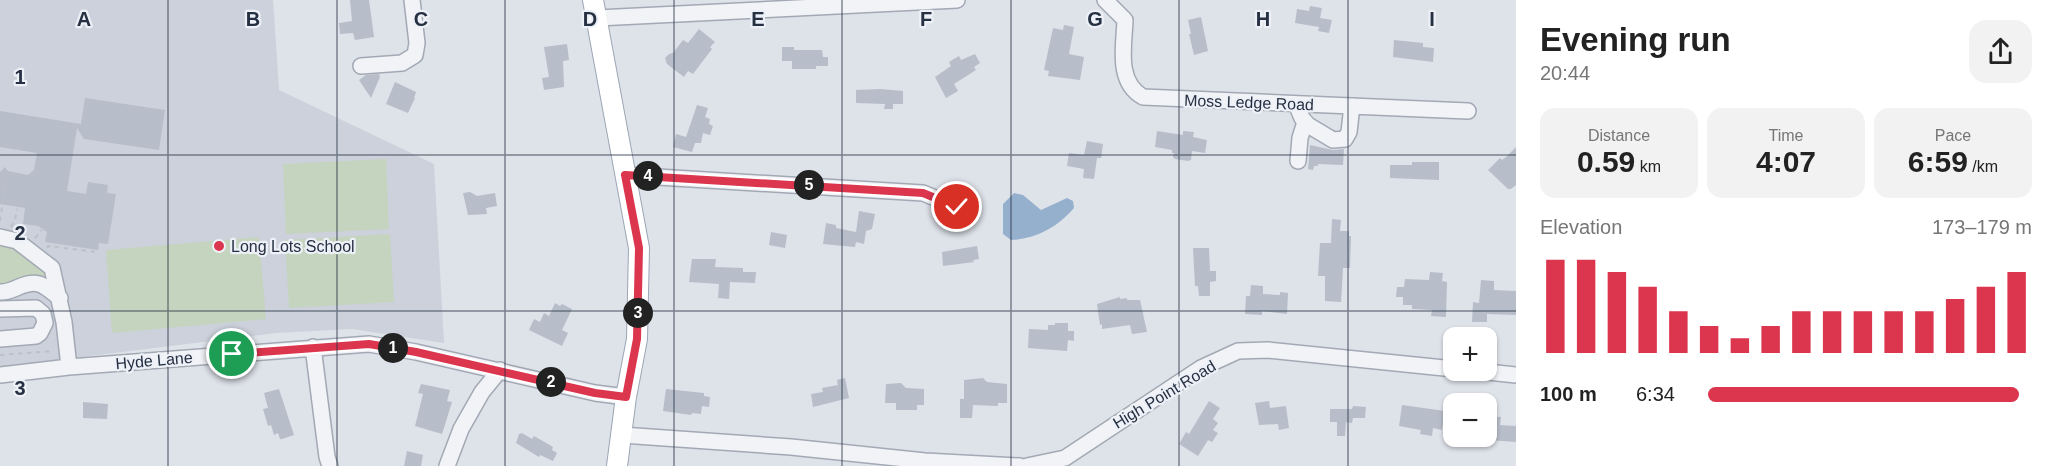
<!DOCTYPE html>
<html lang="en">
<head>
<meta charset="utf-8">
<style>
	:root { --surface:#fff; --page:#f2f2f2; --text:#222; --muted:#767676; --accent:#dc354e }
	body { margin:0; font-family:Arial,sans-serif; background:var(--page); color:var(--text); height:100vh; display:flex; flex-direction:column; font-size:22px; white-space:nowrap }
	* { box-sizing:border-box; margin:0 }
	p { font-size:20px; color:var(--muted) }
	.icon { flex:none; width:33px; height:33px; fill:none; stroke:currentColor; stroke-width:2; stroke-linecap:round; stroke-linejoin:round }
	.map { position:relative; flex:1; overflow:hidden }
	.side { display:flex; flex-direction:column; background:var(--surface); width:540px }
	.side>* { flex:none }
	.controls { position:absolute; left:1443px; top:327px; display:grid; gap:12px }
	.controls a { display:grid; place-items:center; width:54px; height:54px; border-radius:12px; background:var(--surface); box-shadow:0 2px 4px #0004; font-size:30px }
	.pin { position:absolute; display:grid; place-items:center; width:51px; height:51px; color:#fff; margin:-26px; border:3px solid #fff; border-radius:50%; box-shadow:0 2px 6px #0007 }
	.km { position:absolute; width:30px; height:30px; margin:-15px; border-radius:50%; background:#222; color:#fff; font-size:16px; line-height:30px; text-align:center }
	.round { display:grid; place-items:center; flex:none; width:63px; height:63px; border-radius:18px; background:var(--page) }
	.summary { display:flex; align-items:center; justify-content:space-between; height:102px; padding:0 24px }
	h1 { font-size:33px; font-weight:600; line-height:45px }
	.stats { display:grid; grid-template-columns:repeat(3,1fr); gap:9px; height:102px; padding:6px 24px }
	.stats div { display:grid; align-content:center; border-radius:15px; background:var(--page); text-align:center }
	.stats b { font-size:30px; font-weight:600 }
	.stats small { font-size:16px; font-weight:400 }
	.stats p { font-size:16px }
	.chart { height:168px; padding:12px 24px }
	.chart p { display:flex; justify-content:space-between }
	.chart svg { width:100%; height:108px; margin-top:6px; stroke:var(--accent); stroke-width:6 }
	ul { padding:0 24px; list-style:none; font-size:20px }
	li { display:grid; grid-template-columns:96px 72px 1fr; align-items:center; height:45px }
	li i { height:15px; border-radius:8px; background:var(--accent) }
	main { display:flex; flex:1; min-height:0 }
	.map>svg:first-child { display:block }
</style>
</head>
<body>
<main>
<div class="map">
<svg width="1516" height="466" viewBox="0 0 1516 466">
	<rect width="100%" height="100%" fill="#dee2e9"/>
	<!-- built -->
	<path fill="#ccd1db" d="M0,0H273L279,90L434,164L444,343L352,329L276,333L0,367Z"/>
	<!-- green -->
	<path fill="#c4d4be" d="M386,159L389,229L286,234L283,164Z
		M390,234L394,302L289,308L285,240Z
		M259,237L266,319L112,333L106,250Z
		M0,243L17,249L44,271L45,275L44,278L0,287Z"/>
	<!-- water -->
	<path fill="#95b0cd" d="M1014,193L1023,195L1041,210L1067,198L1073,201L1074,208C1058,227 1036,239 1011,240L1003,234V204Z"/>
	<!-- building -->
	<path fill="#b7beca" d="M350,0H369L374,37L355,40L353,33L340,34L339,23L352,21Z
		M1310,6L1322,8L1320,18L1332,20L1329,33L1318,31L1319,27L1295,23L1297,9L1309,11Z
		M1201,17L1208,51L1194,55L1189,34H1191L1188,20Z
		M1064,25L1074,27L1069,54L1084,57L1080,80L1048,76L1049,71L1044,70L1053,28L1063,30Z
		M699,29L715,42L710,47L712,49L693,74L688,71L684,77L667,64L665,58L669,54L673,53L683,40L688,43Z
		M1394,40L1423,43V47L1434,48L1433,62L1393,57Z
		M567,44L569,60L563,61L564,87L544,90L542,78L549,77L544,47Z
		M782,47H794V50H822L823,57H828V66H816V69H792V61H782Z
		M975,54L980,63L974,67L976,70L954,84L958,91L946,98L935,77L951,66L949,62L959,56L961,60Z
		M379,74L380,77L371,98L359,80L366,75Z
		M395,82L416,92L414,98H415L408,113L386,104Z
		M880,89L903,91V104H893V109H884L885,104L856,103V90Z
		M85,98L165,110L159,150L84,139L77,128L67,191L86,194L88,182L108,185L107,193L116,194L108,244L99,243L98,250L45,242L47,232L38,226L23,224L25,208L0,204V172L5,167L8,171L28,175L34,170L37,153L0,147V111L81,124Z
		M697,105L708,108L705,117L710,119L709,124L713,126L710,135L703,133L701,143H695L692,152L673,147L676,134L686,137Z
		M1157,131L1183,135V131L1194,132L1193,137L1207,140L1205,153L1192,151L1191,160L1188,161L1175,159L1173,157L1174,153H1172V150L1155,147Z
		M1087,141L1103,144L1101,158H1097L1094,179L1083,178L1084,169L1067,166L1069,153L1084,155Z
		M1310,145L1333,150L1344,149L1343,165L1318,164V166H1314L1313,170L1308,169Z
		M1516,147V185L1511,189H1508L1488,170L1500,158L1502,160L1506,157Z
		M1412,162H1439V180L1390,178V165H1412Z
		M470,192L477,196L495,193L497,206L486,208L487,214L468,215L463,193Z
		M859,211L875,214L872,229L866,231L864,244L856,242L855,247L823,244L826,223L836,225V228L856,232Z
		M1332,219L1341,220L1340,231H1349V236H1351L1350,268H1343L1341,302L1325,301V276H1318L1320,243H1331Z
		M771,232L787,235L785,248L769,245Z
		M977,246L979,259L973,260L974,262L943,266L942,252Z
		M1193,248H1209L1210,271H1216V281L1210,282V296H1199L1198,286H1195Z
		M692,259H716L715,267L743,268V272H756L755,283L730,282L729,299L718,298L719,284L689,282Z
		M1430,272L1443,273L1442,281L1447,282L1446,317L1431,316L1432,310L1412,309V305H1403V297H1396L1397,287H1404L1405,279L1429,280Z
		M1481,280L1494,281V290L1516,291V315L1487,314V322H1472L1473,302L1479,303Z
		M1251,285L1263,286V294L1280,295V292L1288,293L1287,314L1262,311V315L1245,314L1246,296H1250Z
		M1120,297V299L1127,298V300H1140L1147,332L1132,334L1130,325L1102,329V324L1100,325L1097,304Z
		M555,303L560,306L562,304L572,309L562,330L568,333L562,346L529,330L534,319L540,322L544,313L549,316Z
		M1055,323H1068V331H1074V341L1068,340L1067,351L1028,348L1029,329L1048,330V325H1055Z
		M845,378L849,398L813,407L811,394L823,392L822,388L838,385L837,380Z
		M983,378L987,382L1007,384V403H998V406L973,405L972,418H960V399H964V380Z
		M901,383L906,388L924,389V405H917V410H896V403H885L886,384Z
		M421,384L450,390L447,401L452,402L442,434L415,426L423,394L418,393Z
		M279,389L294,435L282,439H280L278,433L274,435L271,425L268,426L263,409L268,408L264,393Z
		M666,389L704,393V396L710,397L709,407L702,406L701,414L692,413L691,415L663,411Z
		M1209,401L1220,408L1213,419L1218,423L1213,430L1218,433L1212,442L1208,440L1198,456L1179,444L1186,432L1189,434Z
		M1269,401L1270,408L1286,406L1289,428L1279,430L1278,424L1259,425L1255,403Z
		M83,402L108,404L107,419L83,418Z
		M1402,405L1445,411L1442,430L1433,428L1432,436L1420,434L1421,430L1399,426Z
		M1353,406L1366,407L1365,418H1353L1352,423L1346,422L1345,436H1337V422H1330V409H1352Z
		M1489,416L1501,417L1500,425L1516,426V442L1488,440Z
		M522,433L532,439L534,436L553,447L552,450L557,453L553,461L540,455L539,457L516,443L519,434Z
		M407,451L423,455L421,466H404Z"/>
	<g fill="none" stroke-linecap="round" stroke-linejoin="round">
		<!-- minor casing -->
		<g stroke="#a3a9b4" stroke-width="18">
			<path id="minor" d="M1105,0L1125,20C1124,46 1116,82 1143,97L1468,111
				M597,18L957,0
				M361,66L402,63L415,55L417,43L412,0
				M1296,104L1302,118L1308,125L1333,140L1345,139L1349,132L1352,106
				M1298,161L1300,138L1305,122
				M625,175L923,193L957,207L969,216
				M0,237L17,241L52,268L64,322L69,367
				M0,292C13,293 25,280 39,284C46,286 54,294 60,298
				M0,309L36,308L43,314L45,323L40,333L36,336L0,339
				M313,347L327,457L330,466
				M1469,370L1516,375
				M0,375L69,367L369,344L416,352L595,393L626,397
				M622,435L791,447L925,461L1020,466
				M447,466L461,429L482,392L500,370
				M1027,466L1065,458L1201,368L1238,351L1268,350L1454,369"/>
		</g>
		<!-- major casing -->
		<g stroke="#9ca6b6" stroke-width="22">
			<path id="major" d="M593,0L639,248L637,339L626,397L617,466"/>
		</g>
		<!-- path -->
		<path stroke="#bcc0c8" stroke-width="2" stroke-dasharray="4.5 4.5" stroke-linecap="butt" d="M0,221L6,178
			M11,227L15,220L17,209
			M35,238L42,230
			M47,248L48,246L97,252
			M0,355L54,351"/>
		<!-- minor -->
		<use href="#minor" stroke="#f1f3f7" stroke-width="15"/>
		<!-- major -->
		<use href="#major" stroke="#fff" stroke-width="20"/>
	</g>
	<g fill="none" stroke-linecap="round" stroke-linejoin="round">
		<!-- route casing -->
		<g stroke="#fff" stroke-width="12">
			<path id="route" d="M232,354L369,344L416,352L595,393L626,397L637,339L639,248L625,175L923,193L957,207"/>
		</g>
		<!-- route -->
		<use href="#route" stroke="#dc354e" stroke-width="8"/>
	</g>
	<!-- grid -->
	<path fill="none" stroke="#253042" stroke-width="1.5" stroke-opacity="0.55" d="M168,0V466M337,0V466M505,0V466M674,0V466M842,0V466M1011,0V466M1179,0V466M1348,0V466M0,155H1516M0,311H1516"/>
	<!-- markers -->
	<circle fill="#dc354e" stroke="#edf1f7" stroke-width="2" cx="219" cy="246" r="6"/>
	<g text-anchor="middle" stroke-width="4.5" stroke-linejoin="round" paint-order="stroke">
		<!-- street labels -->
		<g font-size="16" fill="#253042" stroke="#edf1f7">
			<text transform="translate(1249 102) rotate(2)" y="6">Moss Ledge Road</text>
			<text transform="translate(154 360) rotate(-5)" y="6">Hyde Lane</text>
			<text transform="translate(1164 394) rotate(-31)" y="6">High Point Road</text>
		</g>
		<!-- poi labels -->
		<g font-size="16" fill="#253042" stroke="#edf1f7" text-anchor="start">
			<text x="231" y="252">Long Lots School</text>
		</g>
	</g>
	<g font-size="20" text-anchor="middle" font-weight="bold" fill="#253042" stroke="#edf1f7" stroke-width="4.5" stroke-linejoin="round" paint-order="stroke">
		<text x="84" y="26">A</text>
		<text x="253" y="26">B</text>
		<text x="421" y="26">C</text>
		<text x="590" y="26">D</text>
		<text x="758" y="26">E</text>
		<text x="926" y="26">F</text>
		<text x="1095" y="26">G</text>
		<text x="1263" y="26">H</text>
		<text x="1432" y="26">I</text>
		<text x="20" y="84">1</text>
		<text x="20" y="240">2</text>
		<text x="20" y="395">3</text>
	</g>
</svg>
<div class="controls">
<a>+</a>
<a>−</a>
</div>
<div class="pin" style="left:232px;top:354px;background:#1e9e55"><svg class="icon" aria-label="arrive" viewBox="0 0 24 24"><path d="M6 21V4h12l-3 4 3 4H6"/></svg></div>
<div class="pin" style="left:957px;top:207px;background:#d93025"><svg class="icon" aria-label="check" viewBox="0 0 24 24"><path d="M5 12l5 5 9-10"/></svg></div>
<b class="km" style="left:393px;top:348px">1</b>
<b class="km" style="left:551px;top:382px">2</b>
<b class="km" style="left:638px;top:313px">3</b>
<b class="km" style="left:648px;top:176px">4</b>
<b class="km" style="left:809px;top:185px">5</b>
</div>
<section class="side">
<div class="summary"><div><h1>Evening run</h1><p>20:44</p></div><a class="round"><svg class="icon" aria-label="share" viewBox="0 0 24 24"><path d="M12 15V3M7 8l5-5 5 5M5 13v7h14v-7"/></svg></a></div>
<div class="stats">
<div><p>Distance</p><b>0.59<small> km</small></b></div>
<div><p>Time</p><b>4:07</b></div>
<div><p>Pace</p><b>6:59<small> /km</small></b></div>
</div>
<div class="chart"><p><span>Elevation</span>173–179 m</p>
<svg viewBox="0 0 160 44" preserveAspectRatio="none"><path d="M5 44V6M15 44V6M25 44V11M35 44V17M45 44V27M55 44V33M65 44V38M75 44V33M85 44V27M95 44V27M105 44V27M115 44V27M125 44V27M135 44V22M145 44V17M155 44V11"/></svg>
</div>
<ul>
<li><b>100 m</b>6:34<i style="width:96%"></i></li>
</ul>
</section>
</main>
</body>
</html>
